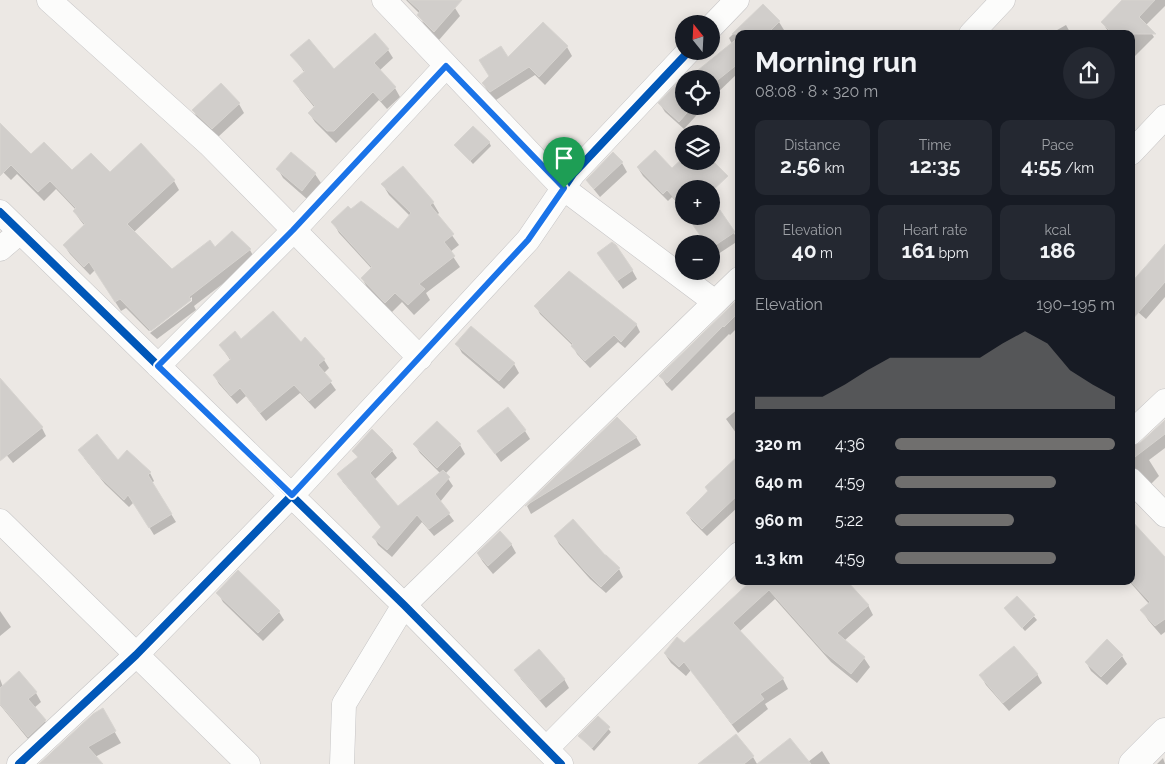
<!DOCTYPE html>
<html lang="en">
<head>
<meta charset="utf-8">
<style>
	:root { --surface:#171b24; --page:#242831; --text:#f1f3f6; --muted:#9ea1a6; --accent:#706f6e }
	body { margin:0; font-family:Raleway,sans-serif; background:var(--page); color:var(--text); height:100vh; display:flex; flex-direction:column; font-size:19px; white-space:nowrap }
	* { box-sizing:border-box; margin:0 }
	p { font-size:16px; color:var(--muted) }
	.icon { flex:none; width:28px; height:28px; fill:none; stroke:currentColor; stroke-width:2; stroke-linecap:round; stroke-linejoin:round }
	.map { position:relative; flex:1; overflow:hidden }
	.details { position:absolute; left:735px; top:30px; width:400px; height:555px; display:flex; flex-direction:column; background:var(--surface); border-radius:10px; box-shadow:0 2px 12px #0003 }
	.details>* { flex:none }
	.needle { width:32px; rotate:342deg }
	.controls { position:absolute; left:675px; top:15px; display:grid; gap:10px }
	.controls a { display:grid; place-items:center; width:45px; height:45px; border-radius:50%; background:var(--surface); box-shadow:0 2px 12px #0003; font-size:25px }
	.pin { position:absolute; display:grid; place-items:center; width:42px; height:42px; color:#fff; margin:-51px -21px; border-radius:50% 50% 50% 0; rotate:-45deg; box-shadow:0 0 5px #0007 }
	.pin .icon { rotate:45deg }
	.round { display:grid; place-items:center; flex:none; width:52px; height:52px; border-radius:26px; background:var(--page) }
	.overview { display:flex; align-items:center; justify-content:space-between; height:85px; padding:0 20px }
	h1 { font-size:28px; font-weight:700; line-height:38px }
	.stats { display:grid; grid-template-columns:repeat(3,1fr); gap:8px; height:85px; padding:5px 20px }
	.stats div { display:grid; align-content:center; border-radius:10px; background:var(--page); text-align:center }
	.stats b { font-size:21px; font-weight:700 }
	.stats small { font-size:14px; font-weight:400 }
	.stats p { font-size:14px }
	.chart { height:140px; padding:10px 20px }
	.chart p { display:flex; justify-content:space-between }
	.chart svg { width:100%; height:90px; margin-top:5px; fill:var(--accent); opacity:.7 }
	ul { padding:0 20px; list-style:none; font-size:16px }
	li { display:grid; grid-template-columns:80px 60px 1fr; align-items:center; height:38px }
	li i { height:12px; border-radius:6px; background:var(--accent) }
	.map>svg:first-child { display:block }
</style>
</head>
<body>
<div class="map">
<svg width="1165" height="764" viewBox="0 0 1165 764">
	<rect width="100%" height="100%" fill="#ece8e4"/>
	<!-- shadow -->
	<path fill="#0003" d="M406,0H446L455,8L460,16L439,40L424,24L419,15L420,14Z
		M1123,0H1165V6L1146,25L1154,37L1134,57L1131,54V34H1110L1102,22Z
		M763,5L779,22L784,30L780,34H739V72L711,99V79L732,44L729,38Z
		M543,23L567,47L572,56L545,85L535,75L496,100L488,92L483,83Z
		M1066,25L1071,34H1050Z
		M388,50L393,58L379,71L395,88L400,97L387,109L379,100L336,143L315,122L309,113L315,108L300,90L295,81L305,73L292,55L334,71Z
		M239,104L244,113L218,137L198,119L193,110Z
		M660,104L684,106H705L684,129L665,112Z
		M0,140L31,156L72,172L110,174L141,145L174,181L179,190L134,232L172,270L215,249L232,233L250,250L255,259L194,306L196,310L157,339L150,333L192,301V297L149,331L126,308L121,311L95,270L90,275L70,254L64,245L85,226L80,220L74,211L76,210L56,189L44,201L17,174L11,180L0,169Z
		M489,142L491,146L473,164L456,145Z
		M291,154L315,174L321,183L307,199L283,178L278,169Z
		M613,154L622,163L627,172L600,197L587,181Z
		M638,168L684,189V210L672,197L668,201L643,176Z
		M383,185L433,203L439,213L437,215L459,245L450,252L460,267L426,293L430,300L414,315L402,302L392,312L368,289L362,278L372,269L339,233L333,222L398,230L410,216L389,195Z
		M689,216H711L734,233L738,241L715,256L711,251V244Z
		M1165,248V297L1146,319L1131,306Z
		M604,262L632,270L637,279L623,289Z
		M739,300V326L730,335L729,334L672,391L666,385L661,376Z
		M536,306L636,324L640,332L625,348L618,342L590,368L577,354L573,346L540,314Z
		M241,340L300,343L324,360L329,368L324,373L336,390L315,409L300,393L266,421L246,396L237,404L219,384L214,375L231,361L220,345Z
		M457,344L514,364L519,373L504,389L462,353Z
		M0,380L42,428L46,436L13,463L0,447Z
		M739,408V437L726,419Z
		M617,419L636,437L641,445L531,514L527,506Z
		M1165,422V448L1149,460L1159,476L1151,484L1131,477V448L1141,444Z
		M437,423L460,445L465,454L445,474L453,486L440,502L454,521L434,536L422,522L392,557L378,545L374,537L382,528L343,482L338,474L358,458L353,451H392L397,458L374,480L398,508L441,474L420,453L415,445Z
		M479,431H525L530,439L501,462Z
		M739,457V506L707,536L692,521L687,513Z
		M84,458L118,462L150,473L154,481L152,483L176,522L154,535L134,502L129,507L105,484Z
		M1131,520L1165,559V632L1161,635L1148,620L1142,610L1149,604L1129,581H1131Z
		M555,536L605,557L606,556L619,569L623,577L606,593L590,579L559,544Z
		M511,544L516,553L493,574L483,562L478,554Z
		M749,581H788L868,605L873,615L844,641L864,658L870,667L857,683L831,662L775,599L739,632L783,679L788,689L765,704L768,709L738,733L691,670L686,676L671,663L665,654L684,644L751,583Z
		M218,593L279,612L284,620L263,641L223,602Z
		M1017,597L1037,620L1025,631L1005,609Z
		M0,611L11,627L0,636Z
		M1107,641L1122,656L1127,664L1107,685L1091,671L1086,662Z
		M516,670L564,679L569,688L546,708L521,679Z
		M1037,674L1042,683L1009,711L986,685L981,676Z
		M0,679L3,687L36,693L41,702L34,708L45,721L50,729L33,745L0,705Z
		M102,710L121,743L95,757L101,764H41Z
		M598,718L611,732L594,751L580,736Z
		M822,751L830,764H775L808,762Z
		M753,757L757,764H713Z
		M1163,758L1165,764H1157Z"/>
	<!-- building -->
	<path fill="#d1cecb" stroke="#d7d4d0" d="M408,0H462L434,32L417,15L420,11Z
		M1122,0H1155L1139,17L1156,34H1113L1101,22Z
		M763,4L780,21L767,34H732Z
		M543,22L568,46L539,77L529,67L490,92L482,83L489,76L479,60L501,46L508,57Z
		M375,33L389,49L374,63L396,87L381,101L373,92L334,131H327L308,113L315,106L293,81L305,71L290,55L309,39L334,69Z
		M739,37V63L719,79L711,85V79H687Z
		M683,77L685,79H684V106H693L679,122L658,103Z
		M221,83L240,103L212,129L192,110Z
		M0,123L31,154L44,142L72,170L91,153L110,172L141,143L175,180L127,224L172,269L210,240L215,247L232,231L251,249L189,297L191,300L151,331L120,299L115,302L89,262L84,267L63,245L85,224L73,211L76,208L50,181L38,192L11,165L0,176Z
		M473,126L490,142L470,161L454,145Z
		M655,150L672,168L684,157V161H711V159L728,176L711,192V189H684V209L667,190L663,194L637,167Z
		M291,152L316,173L302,191L276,169Z
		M613,152L623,162L594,189L586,180Z
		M403,166L434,202L430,205L454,234L444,242L455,256L419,284L425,289L408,305L395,293L385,303L361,278L372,267L331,222L348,206L351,209L361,201L398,229L411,213L381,184Z
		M711,197L735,232L711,248V244H706L693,225L696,223L690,216H711Z
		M612,242L616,245L633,270L617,281L597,253Z
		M1165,244V282L1131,321V283Z
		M569,271L637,324L621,342L614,335L585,361L571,346L573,344L534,306Z
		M739,298V312L724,327L723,326L667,383L659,376Z
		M273,311L301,342L305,337L325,359L318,365L332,381L309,401L294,385L260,413L240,388L231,396L213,375L231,359L219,345L235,331L241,339Z
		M471,326L515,363L499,381L455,344Z
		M0,378L43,427L0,461Z
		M508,407L526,430L495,454L477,431Z
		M617,417L637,437L525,506Z
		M1165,420V434L1131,460V446L1140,443Z
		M437,421L461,444L437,468L413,444Z
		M372,429L393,450L370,473L398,506L443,470L450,477L435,494L450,513L429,529L417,515L387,550L372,537L381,527L337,474L358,457L352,451Z
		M97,434L118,460L127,450L151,472L148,475L172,514L149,528L128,495L124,500L99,476L78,450Z
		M739,455V494L702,529L686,513L708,491L705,487Z
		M573,519L605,555H606L620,568L601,587L585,571L554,536Z
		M1131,520L1165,557V619L1155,626L1140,610L1150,602L1131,582Z
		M500,531L512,544L488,566L477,553Z
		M238,570L280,611L258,633L216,593Z
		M751,581H847L869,605L837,633L865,657L851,674L824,652L769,590L733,623L784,678L760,694L764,699L732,724L684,662L679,667L664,653L677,637L684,643Z
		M1017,596L1035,615L1022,628L1004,608Z
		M1107,639L1123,655L1101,677L1085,662Z
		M1014,646L1038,674L1003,703L979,675Z
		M539,649L565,679L540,700L514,670Z
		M19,671L37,692L28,699L46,720L28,737L0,704V688Z
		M103,708L116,731L88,747L103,764H39L93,714Z
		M598,716L610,727L592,748L578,736Z
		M736,734L754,756L744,764H698Z
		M790,738L811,764H757Z"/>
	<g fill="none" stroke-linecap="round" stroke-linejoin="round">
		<!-- street casing -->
		<g stroke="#c5c4c5" stroke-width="25">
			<path id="street" d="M49,0L210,145L420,358
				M384,0L563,188L715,302
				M711,27L737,0
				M971,34L1003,0
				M1131,153L1165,117
				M0,212L404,605L561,764
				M0,249L20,232
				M158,366L293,231L446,66
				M1131,433L1165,401
				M1131,480L1165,515
				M0,521L248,764
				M546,749L739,554
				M19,764L136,655L292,495L528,240L573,174L689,51
				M342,764L344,704L404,605L739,279"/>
		</g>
		<!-- secondary casing -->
		<g stroke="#c5c4c5" stroke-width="29">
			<path id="secondary" d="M1133,764L1165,732"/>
		</g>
		<!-- street -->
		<use href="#street" stroke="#fcfcfb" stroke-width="24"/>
		<!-- secondary -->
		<use href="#secondary" stroke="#fcfcfb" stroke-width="28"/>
		<!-- cycleway casing -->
		<g stroke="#fff" stroke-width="11">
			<path id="cycleway" d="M0,212L404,605L561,764
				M19,764L136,655L292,495L528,240L573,174L689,51"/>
		</g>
		<!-- cycleway -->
		<use href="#cycleway" stroke="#0057b8" stroke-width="8"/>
	</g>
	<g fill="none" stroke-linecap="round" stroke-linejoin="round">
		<!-- route casing -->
		<g stroke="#fff" stroke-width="10">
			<path id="route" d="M446,66L564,188L528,240L292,495L158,366L293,230Z"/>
		</g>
		<!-- route -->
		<use href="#route" stroke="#1a73e8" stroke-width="6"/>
	</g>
</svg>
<div class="controls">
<a><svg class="needle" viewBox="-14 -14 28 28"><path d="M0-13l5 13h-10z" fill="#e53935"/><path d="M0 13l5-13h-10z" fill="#9ea1a6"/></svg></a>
<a><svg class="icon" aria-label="locate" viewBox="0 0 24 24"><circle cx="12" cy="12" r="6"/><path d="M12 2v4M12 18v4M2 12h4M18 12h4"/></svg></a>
<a><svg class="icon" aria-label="layers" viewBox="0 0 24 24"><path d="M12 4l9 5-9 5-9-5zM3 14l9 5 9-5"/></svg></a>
<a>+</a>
<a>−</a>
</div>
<div class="pin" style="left:564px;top:188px;background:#1e9e55"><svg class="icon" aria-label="arrive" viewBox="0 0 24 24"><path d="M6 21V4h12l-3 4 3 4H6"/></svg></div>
<section class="details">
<div class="overview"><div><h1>Morning run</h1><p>08:08 · 8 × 320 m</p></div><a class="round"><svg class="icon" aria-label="share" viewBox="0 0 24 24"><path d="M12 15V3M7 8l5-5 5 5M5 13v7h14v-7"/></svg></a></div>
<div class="stats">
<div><p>Distance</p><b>2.56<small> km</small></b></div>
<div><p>Time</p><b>12:35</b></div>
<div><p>Pace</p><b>4:55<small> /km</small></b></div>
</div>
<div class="stats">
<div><p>Elevation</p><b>40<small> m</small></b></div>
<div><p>Heart rate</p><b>161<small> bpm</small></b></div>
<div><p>kcal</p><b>186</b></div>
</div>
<div class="chart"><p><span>Elevation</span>190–195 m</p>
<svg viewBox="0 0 160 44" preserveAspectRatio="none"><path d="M0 44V38L10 38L20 38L30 38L40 32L50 25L60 19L70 19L80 19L90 19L100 19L110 12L120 6L130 12L140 25L150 32L160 38V44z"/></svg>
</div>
<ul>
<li><b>320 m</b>4:36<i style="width:100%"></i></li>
<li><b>640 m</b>4:59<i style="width:73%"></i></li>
<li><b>960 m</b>5:22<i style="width:54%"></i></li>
<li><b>1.3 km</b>4:59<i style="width:73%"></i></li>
</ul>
</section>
</div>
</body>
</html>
